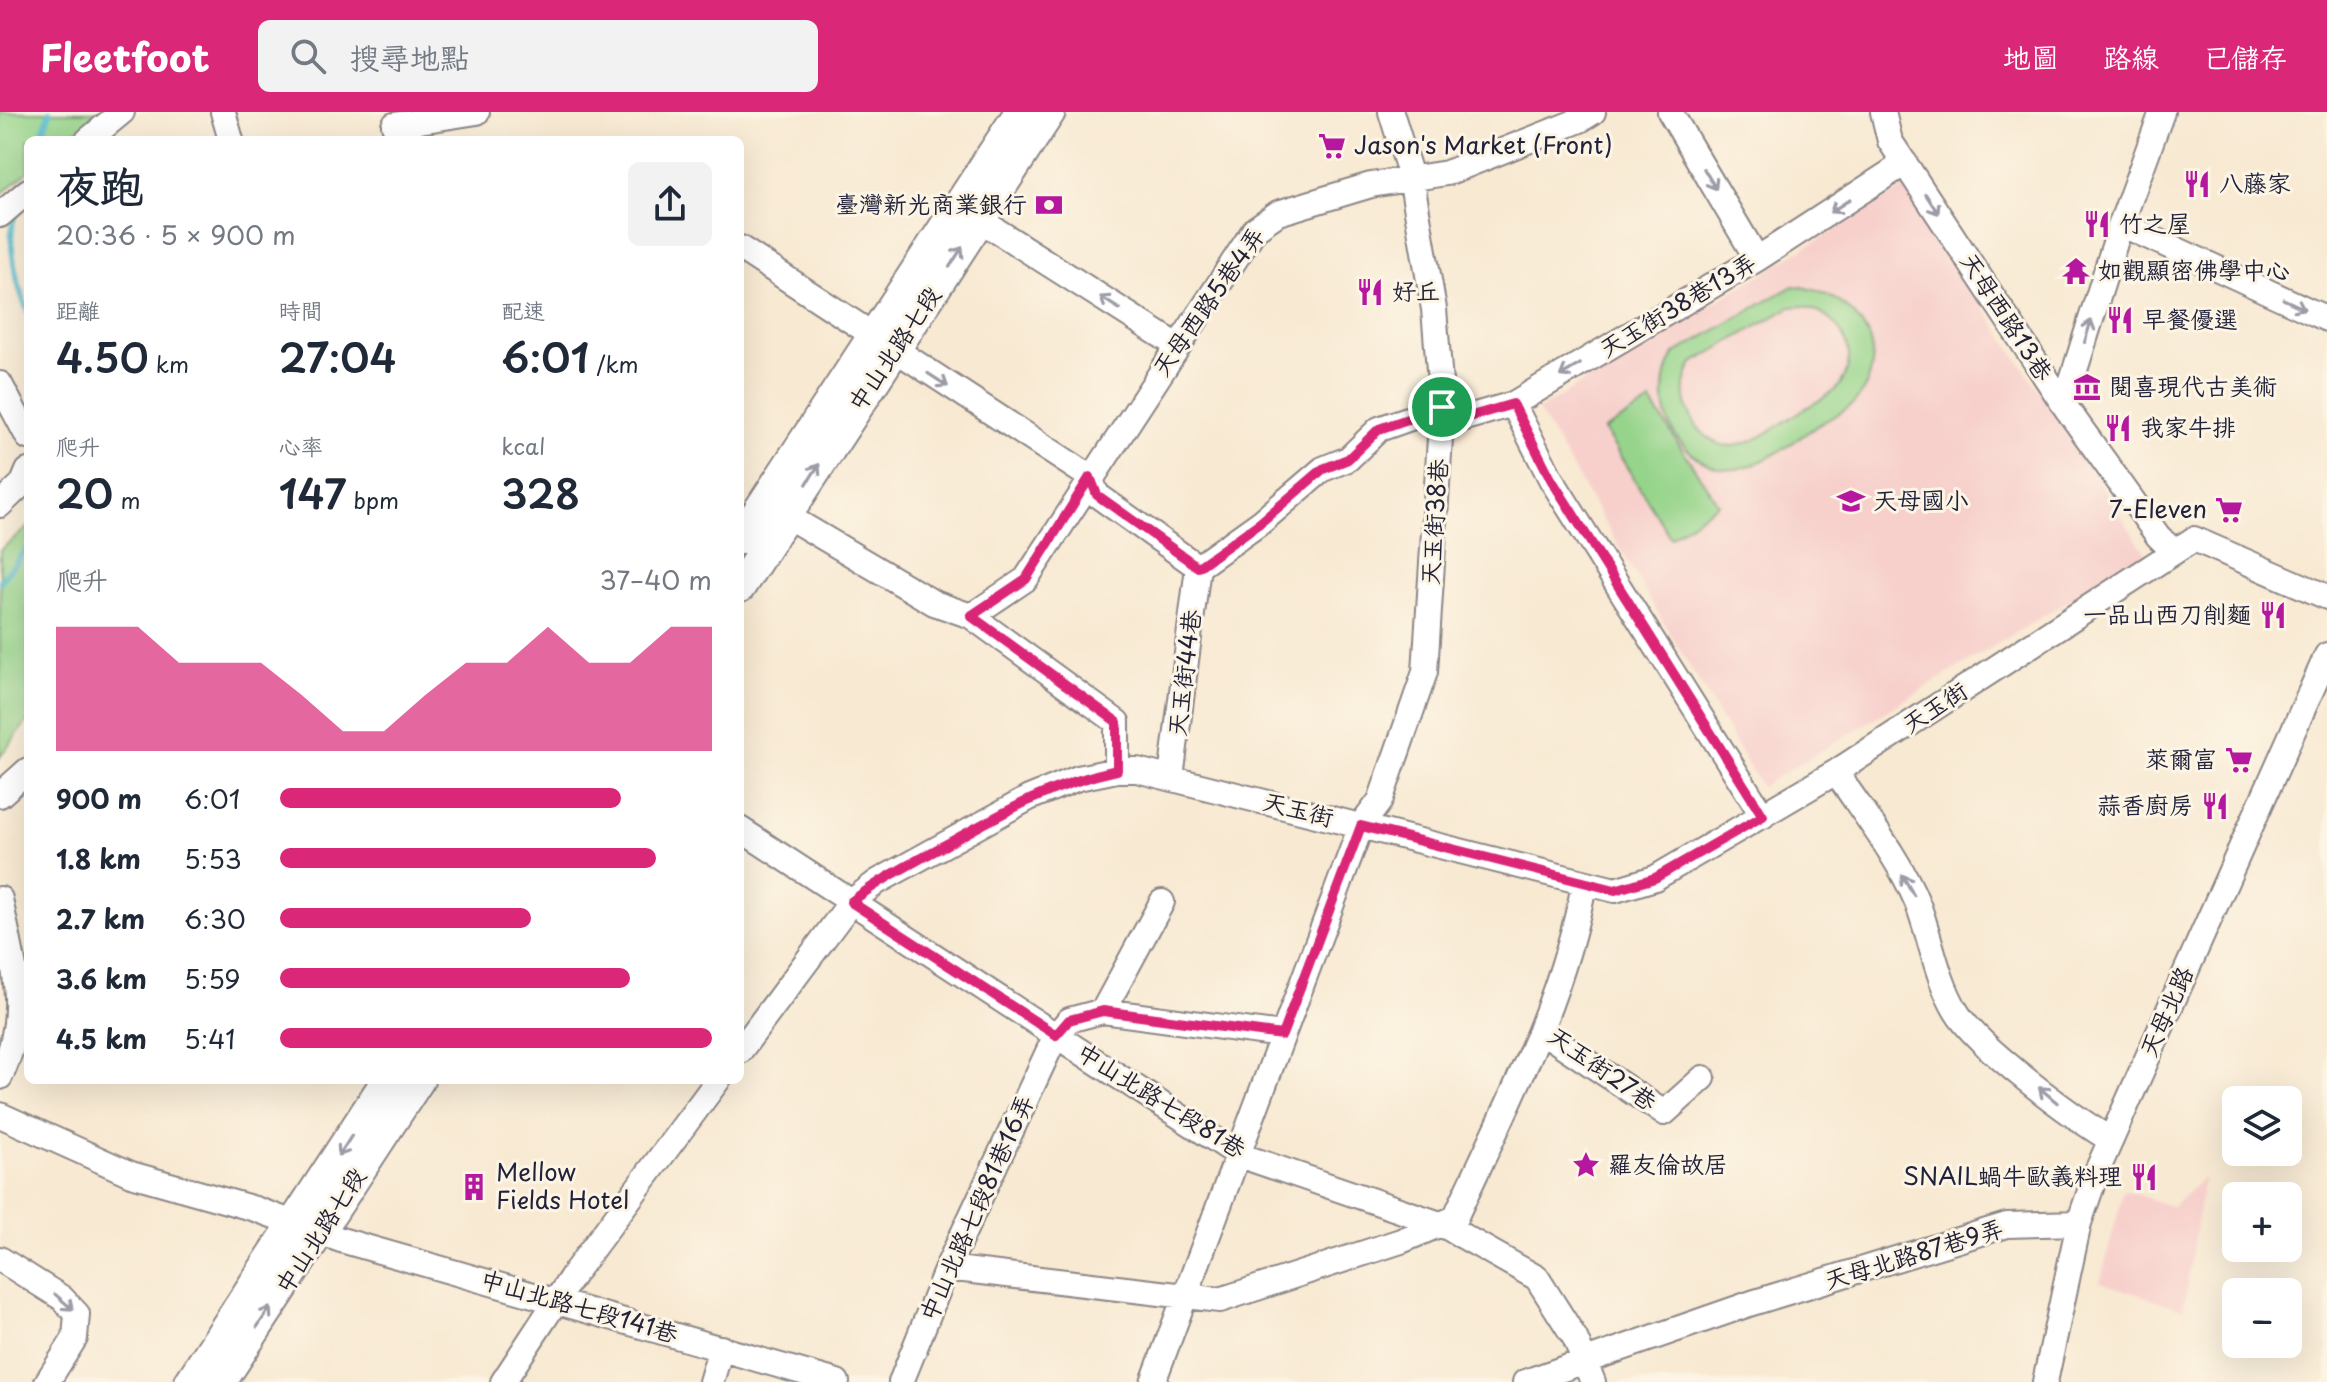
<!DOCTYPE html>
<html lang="zh-TW">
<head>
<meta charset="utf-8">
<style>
	:root { --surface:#fff; --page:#f2f2f3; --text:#1f2937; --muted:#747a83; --accent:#db2777 }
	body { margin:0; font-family:"Playpen Sans","LXGW WenKai TC",sans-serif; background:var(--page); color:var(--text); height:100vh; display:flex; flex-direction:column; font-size:30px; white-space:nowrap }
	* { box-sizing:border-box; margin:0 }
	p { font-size:26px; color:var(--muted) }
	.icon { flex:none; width:44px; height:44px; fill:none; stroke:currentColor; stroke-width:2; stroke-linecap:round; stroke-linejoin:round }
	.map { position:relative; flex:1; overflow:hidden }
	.panel { position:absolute; left:24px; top:24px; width:720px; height:948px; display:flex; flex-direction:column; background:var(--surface); border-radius:12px; box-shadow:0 8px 32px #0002 }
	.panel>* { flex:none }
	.fabs { position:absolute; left:2222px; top:974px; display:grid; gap:16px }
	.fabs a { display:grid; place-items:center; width:80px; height:80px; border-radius:12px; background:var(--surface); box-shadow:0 8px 32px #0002; font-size:40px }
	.pin { position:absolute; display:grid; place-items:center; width:68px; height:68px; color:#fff; margin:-34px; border:4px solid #fff; border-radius:50%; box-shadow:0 2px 8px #0007 }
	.round { display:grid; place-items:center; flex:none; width:84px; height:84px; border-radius:12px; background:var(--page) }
	.overview { display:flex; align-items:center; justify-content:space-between; height:136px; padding:0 32px }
	h1 { font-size:44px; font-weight:600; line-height:60px }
	.metrics { display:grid; grid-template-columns:repeat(3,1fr); gap:12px; height:136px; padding:8px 32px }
	.metrics div { display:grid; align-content:center }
	.metrics b { font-size:40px; font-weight:600 }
	.metrics small { font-size:22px; font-weight:400 }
	.metrics p { font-size:22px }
	.chart { height:224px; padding:16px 32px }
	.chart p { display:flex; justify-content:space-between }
	.chart svg { width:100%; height:144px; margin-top:8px; fill:var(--accent); opacity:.7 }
	ul { padding:0 32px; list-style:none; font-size:26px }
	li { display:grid; grid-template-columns:128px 96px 1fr; align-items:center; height:60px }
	li i { height:20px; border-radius:10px; background:var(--accent) }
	header { display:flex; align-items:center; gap:48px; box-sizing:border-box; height:112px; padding:0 40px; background:var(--accent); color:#fff }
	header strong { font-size:38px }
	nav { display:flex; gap:44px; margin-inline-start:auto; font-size:28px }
	.search { width:560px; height:72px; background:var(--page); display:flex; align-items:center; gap:20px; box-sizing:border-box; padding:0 28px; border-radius:12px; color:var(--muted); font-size:30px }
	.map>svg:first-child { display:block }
</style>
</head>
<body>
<header>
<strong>Fleetfoot</strong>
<div class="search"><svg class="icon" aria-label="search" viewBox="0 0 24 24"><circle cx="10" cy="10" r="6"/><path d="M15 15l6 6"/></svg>搜尋地點</div>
<nav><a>地圖</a><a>路線</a><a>已儲存</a></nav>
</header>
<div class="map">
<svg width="2327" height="1270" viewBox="0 0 2327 1270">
	<rect width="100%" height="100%" fill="#fcf5e5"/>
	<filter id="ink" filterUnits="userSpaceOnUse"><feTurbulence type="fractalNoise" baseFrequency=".0125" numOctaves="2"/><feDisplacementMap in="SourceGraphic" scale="16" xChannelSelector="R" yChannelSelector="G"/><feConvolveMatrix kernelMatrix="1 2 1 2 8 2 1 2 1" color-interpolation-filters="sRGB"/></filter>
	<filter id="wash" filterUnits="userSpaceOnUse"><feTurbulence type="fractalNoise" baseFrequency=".006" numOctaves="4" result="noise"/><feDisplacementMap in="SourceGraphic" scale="32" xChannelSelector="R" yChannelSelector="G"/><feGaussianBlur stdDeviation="1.8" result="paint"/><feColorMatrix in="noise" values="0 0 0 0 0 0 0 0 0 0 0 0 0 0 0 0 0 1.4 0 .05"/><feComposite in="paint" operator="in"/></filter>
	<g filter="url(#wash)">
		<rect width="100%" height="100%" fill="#f8e9d2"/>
		<!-- built -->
		<path fill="#f7d0cc" d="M1905,75L2146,442L1761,675L1538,298Z
			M2204,1065L2183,1197L2100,1170L2124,1078L2172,1095Z"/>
		<!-- green -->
		<path fill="#95d48a" stroke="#5c7b62" stroke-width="2" fill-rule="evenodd" d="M0,0H100L66,28H28V60L0,83Z
			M1793,174C1848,178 1897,232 1859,285C1850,298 1827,307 1814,316C1767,348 1722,386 1676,324C1659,300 1661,266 1674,242ZM1801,194C1836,201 1863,237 1841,271C1833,283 1813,291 1801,299C1765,321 1724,360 1693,308C1681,288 1682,270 1693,251L1791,195Z
			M1651,290L1718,392L1670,425L1604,318Z
			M28,415V608L0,645V438Z"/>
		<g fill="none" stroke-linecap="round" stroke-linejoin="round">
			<!-- stream -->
			<path stroke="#4fbacc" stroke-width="6" d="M40,28L50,0
				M15,102C6,130 17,173 28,200
				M0,470L28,435"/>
		</g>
	</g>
	<g filter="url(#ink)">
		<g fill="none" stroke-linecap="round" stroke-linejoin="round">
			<!-- minor casing -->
			<g stroke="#8d8686" stroke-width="28">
				<path id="minor" d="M223,0L231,28
					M1670,0L1757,147
					M1883,0L1890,29L2064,293L2158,424L2174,440
					M394,13L477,0
					M88,28L122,0
					M0,103L28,79
					M980,108L1176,233
					M2121,112L2327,207
					M740,136L1090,365L1097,383L1198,455
					M0,272L28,325
					M1513,292L1551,367L1763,704
					M2064,293L2121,112L2162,0
					M1441,313L1513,292L1757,147L1905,51
					M0,393L23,371L28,359
					M787,404L934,491L971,504L1117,610V658
					M1198,455L1261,410L1323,357L1348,347L1379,317L1442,295
					M971,504L1026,467L1255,117L1278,101L1371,73L1447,61L1580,8L1593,0
					M1836,660C1863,701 1898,744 1917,790C1931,826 1936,865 1956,899C1977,935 2073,1005 2111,1028
					M1171,666L1198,455
					M0,683L28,658
					M740,717L1239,1043L1443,1113L1537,1166L1575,1226L1593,1270
					M0,787C13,853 31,901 0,965
					M1103,899L1162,790
					M1540,918L1664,1001L1703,966
					M740,939L851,790L877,770L1029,686L1078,666L1117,658H1137L1615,778L1655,766L1836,660L2194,427L2327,485
					M0,1003L131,1062L255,1097L341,1128L837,1270
					M0,1147L62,1186L77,1202L75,1226L47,1270
					M947,1156L1220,1188L1401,1129L1455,1106C1504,999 1563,889 1584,772
					M503,1270L575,1160L718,968
					M711,1270L721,1236
					M901,1270L947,1156L1056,923L1069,908L1103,899L1282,923
					M1153,1270L1361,714L1380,689L1425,560L1442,295L1434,197L1411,65L1391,0
					M1525,1270L1752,1191L2007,1113L2079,1111
					M2045,1270L2079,1111L2097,1059L2327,543"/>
			</g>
			<!-- major casing -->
			<g stroke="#8d8686" stroke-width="34">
				<path id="major" d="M740,427L1020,0
					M740,475L1050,0
					M190,1270L387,968
					M221,1270L419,968"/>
			</g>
			<!-- minor -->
			<use href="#minor" stroke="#fff" stroke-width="24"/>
			<!-- major -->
			<use href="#major" stroke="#fff" stroke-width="30"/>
		</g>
		<!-- one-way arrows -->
		<defs><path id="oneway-shaft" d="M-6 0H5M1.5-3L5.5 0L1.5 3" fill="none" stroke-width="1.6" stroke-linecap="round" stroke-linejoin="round" transform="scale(2)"/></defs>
		<g stroke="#9c9ca7">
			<use href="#oneway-shaft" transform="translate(1710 67) rotate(59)"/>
			<use href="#oneway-shaft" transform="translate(1932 92) rotate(57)"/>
			<use href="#oneway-shaft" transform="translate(1840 94) rotate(147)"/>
			<use href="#oneway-shaft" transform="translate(956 145) rotate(-57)"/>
			<use href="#oneway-shaft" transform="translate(1110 191) rotate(-147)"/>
			<use href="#oneway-shaft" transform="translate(2294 192) rotate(25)"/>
			<use href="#oneway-shaft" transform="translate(2088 219) rotate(-73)"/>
			<use href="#oneway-shaft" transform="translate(1570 258) rotate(149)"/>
			<use href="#oneway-shaft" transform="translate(938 268) rotate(33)"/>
			<use href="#oneway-shaft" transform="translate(813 362) rotate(-58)"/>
			<use href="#oneway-shaft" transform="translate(1908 773) rotate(-119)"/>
			<use href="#oneway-shaft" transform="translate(2048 983) rotate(-140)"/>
			<use href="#oneway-shaft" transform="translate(345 1034) rotate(123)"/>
			<use href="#oneway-shaft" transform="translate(64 1190) rotate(41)"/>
			<use href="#oneway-shaft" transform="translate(264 1205) rotate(-56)"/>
		</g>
	</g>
	<g fill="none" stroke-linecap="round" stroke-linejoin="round" filter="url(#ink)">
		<!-- route casing -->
		<g stroke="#fff" stroke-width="16">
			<path id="route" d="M1513,292L1551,367L1763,704L1655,766L1615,778L1361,714L1282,923L1103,899L1069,908L1056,923L851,790C881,767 914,750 947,732C1002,701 1054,671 1117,658V610L971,504L1026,467L1090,365L1097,383L1198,455L1261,410L1323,357L1348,347L1379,317L1442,295L1441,313Z"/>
		</g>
		<!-- route -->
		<use href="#route" stroke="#db2777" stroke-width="10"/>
	</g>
	<!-- icons -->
	<defs>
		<g id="supermarket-bare" transform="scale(2.16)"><path d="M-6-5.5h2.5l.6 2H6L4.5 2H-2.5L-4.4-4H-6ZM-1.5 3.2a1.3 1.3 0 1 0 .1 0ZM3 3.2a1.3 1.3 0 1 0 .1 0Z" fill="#b5179e" stroke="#fcf5e5" stroke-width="2.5" paint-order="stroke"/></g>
		<g id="restaurant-bare" transform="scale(2.16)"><path d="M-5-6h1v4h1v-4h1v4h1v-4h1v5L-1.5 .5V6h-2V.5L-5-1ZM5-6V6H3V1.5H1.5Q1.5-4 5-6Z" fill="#b5179e" stroke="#fcf5e5" stroke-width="2.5" paint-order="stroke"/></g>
		<g id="bank-bare" transform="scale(2.16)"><path d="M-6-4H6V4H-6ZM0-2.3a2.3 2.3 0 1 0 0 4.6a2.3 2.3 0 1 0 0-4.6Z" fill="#b5179e" stroke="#fcf5e5" stroke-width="2.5" paint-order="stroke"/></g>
		<g id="temple-bare" transform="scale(2.16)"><path d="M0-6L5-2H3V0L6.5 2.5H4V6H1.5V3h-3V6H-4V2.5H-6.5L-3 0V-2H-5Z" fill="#b5179e" stroke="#fcf5e5" stroke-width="2.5" paint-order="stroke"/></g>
		<g id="museum-bare" transform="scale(2.16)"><path d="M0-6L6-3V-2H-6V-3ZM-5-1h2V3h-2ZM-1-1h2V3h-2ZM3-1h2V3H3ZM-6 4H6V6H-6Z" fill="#b5179e" stroke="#fcf5e5" stroke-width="2.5" paint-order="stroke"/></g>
		<g id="school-bare" transform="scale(2.16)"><path d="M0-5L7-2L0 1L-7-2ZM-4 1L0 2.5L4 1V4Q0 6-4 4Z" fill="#b5179e" stroke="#fcf5e5" stroke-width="2.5" paint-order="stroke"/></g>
		<g id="sight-bare" transform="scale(2.16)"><path d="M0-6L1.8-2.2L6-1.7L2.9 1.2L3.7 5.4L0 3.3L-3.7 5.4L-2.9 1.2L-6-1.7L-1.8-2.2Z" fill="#b5179e" stroke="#fcf5e5" stroke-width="2.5" paint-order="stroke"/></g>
		<g id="building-bare" transform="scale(2.16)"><path d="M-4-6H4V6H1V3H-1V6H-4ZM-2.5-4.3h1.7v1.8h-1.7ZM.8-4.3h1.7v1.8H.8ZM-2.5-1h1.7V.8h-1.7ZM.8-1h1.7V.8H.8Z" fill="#b5179e" stroke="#fcf5e5" stroke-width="2.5" paint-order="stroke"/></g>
	</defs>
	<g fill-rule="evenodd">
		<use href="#supermarket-bare" x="1332" y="34"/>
		<use href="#restaurant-bare" x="2197" y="72"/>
		<use href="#bank-bare" x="1049" y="93"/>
		<use href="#restaurant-bare" x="2097" y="112"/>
		<use href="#temple-bare" x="2076" y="159"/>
		<use href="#restaurant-bare" x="1370" y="180"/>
		<use href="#restaurant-bare" x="2120" y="208"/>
		<use href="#museum-bare" x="2087" y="275"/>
		<use href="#restaurant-bare" x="2118" y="316"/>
		<use href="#school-bare" x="1851" y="389"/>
		<use href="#supermarket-bare" x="2229" y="398"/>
		<use href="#restaurant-bare" x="2273" y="503"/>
		<use href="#supermarket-bare" x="2239" y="648"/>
		<use href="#restaurant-bare" x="2215" y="694"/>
		<use href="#sight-bare" x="1586" y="1053"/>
		<use href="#restaurant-bare" x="2144" y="1065"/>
		<use href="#building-bare" x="474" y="1075"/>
	</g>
	<g text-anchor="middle" stroke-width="6" stroke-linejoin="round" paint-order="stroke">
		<!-- poi labels -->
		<g font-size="24" fill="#22223b" stroke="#fcf5e5" text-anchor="start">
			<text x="1354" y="42">Jason's Market (Front)</text>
			<text x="2219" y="80">八藤家</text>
			<text x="1027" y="101" text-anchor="end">臺灣新光商業銀行</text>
			<text x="2119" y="120">竹之屋</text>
			<text x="2098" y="167">如觀顯密佛學中心</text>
			<text x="1392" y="188">好丘</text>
			<text x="2142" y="216">早餐優選</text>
			<text x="2109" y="283">閱喜現代古美術</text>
			<text x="2140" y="324">我家牛排</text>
			<text x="1873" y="397">天母國小</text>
			<text x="2207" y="406" text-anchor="end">7-Eleven</text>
			<text x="2251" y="511" text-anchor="end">一品山西刀削麵</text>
			<text x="2217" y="656" text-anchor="end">萊爾富</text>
			<text x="2193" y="702" text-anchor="end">蒜香廚房</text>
			<text x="1608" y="1061">羅友倫故居</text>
			<text x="496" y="1069">Mellow<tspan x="496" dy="28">Fields Hotel</tspan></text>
			<text x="2122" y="1073" text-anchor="end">SNAIL蝸牛歐義料理</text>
		</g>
		<!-- street labels -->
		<g font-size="24" fill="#22223b" stroke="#fcf5e5">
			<text transform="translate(1209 190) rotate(-55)" y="8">天母西路5巷4弄</text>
			<text transform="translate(1678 194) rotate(-31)" y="8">天玉街38巷13弄</text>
			<text transform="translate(2006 205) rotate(57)" y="8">天母西路13巷</text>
			<text transform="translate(895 237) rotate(-56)" y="8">中山北路七段</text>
			<text transform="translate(1435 410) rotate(-86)" y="8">天玉街38巷</text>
			<text transform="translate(1185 561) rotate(-83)" y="8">天玉街44巷</text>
			<text transform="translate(1935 596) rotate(-33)" y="8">天玉街</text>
			<text transform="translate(1298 698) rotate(14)" y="8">天玉街</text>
			<text transform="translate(2167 900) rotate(-66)" y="8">天母北路</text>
			<text transform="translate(1602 957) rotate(35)" y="8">天玉街27巷</text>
			<text transform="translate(1161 989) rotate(32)" y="8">中山北路七段81巷</text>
			<text transform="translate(977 1096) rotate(-66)" y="8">中山北路七段81巷16弄</text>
			<text transform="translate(321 1119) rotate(-57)" y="8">中山北路七段</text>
			<text transform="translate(1914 1143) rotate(-17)" y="8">天母北路87巷9弄</text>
			<text transform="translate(579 1195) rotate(16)" y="8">中山北路七段141巷</text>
		</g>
	</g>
</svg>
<div class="fabs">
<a><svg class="icon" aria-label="layers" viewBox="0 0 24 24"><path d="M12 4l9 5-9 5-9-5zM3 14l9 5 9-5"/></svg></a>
<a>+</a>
<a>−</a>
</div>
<div class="pin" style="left:1442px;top:295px;background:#1e9e55"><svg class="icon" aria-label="arrive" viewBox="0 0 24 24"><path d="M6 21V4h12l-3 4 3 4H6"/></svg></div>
<section class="panel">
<div class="overview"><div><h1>夜跑</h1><p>20:36 · 5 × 900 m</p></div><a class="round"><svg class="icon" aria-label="share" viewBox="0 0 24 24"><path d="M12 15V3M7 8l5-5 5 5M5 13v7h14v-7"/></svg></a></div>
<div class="metrics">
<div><p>距離</p><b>4.50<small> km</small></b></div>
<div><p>時間</p><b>27:04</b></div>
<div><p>配速</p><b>6:01<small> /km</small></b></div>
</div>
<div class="metrics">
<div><p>爬升</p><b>20<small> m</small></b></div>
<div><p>心率</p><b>147<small> bpm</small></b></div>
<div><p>kcal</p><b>328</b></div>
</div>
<div class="chart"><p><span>爬升</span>37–40 m</p>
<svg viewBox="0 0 160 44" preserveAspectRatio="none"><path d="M0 44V6L10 6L20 6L30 17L40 17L50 17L60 27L70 38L80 38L90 27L100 17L110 17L120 6L130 17L140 17L150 6L160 6V44z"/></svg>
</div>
<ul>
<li><b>900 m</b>6:01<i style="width:79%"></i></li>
<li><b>1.8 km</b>5:53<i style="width:87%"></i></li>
<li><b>2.7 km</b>6:30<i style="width:58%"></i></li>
<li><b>3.6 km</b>5:59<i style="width:81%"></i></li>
<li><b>4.5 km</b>5:41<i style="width:100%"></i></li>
</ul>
</section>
</div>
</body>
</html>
